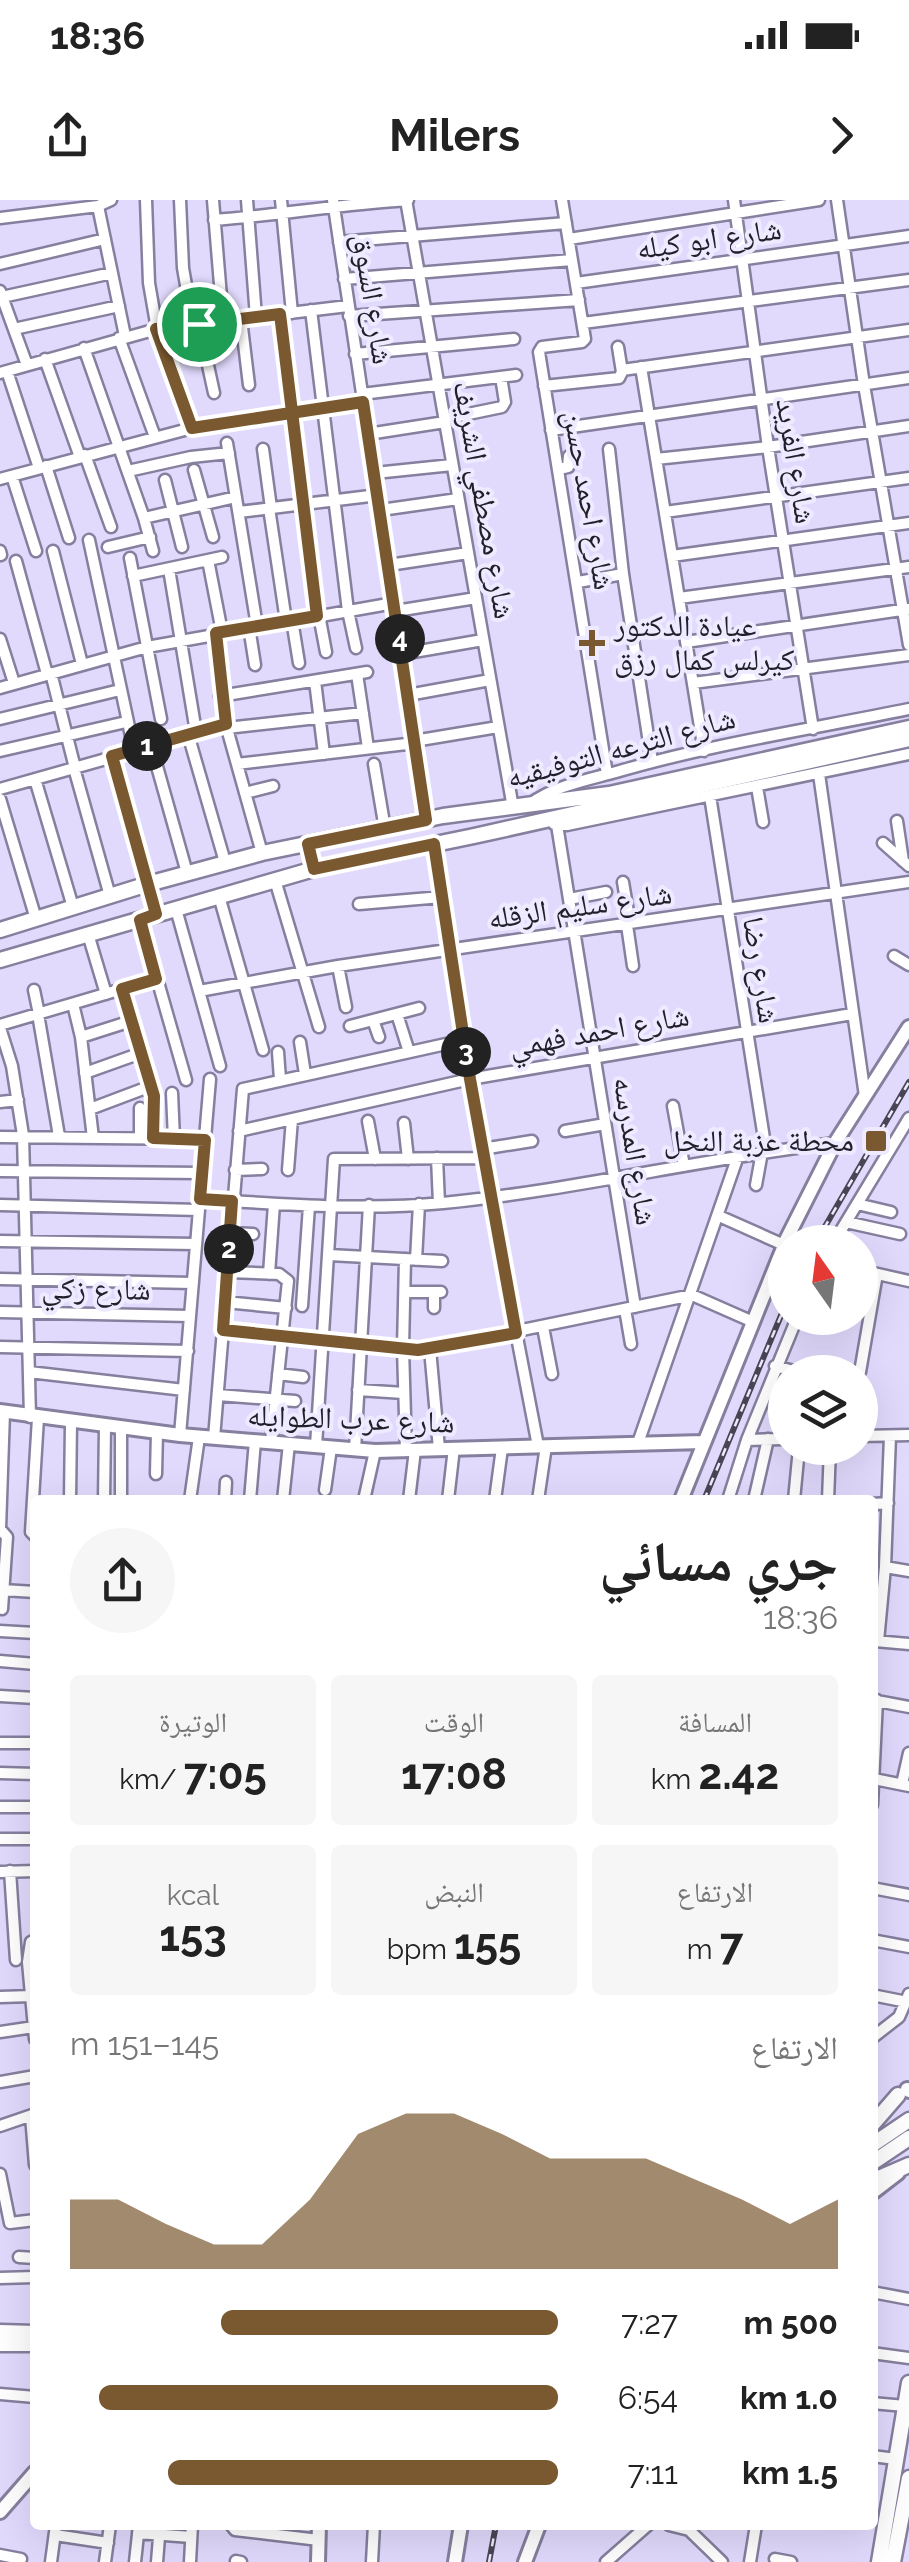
<!DOCTYPE html>
<html lang="ar">
<head>
<meta charset="utf-8">
<style>
	:root { --surface:#fff; --page:#f6f6f6; --text:#222; --muted:#767676; --accent:#7a5930 }
	body { margin:0; font-family:Raleway,"Noto Naskh Arabic",sans-serif; background:var(--page); color:var(--text); direction:rtl; height:100vh; display:flex; flex-direction:column; font-size:38px; white-space:nowrap }
	* { box-sizing:border-box; margin:0 }
	p { font-size:32px; color:var(--muted) }
	.icon { flex:none; width:55px; height:55px; fill:none; stroke:currentColor; stroke-width:2; stroke-linecap:round; stroke-linejoin:round }
	.map { position:relative; flex:1; overflow:hidden; direction:ltr }
	.drawer { position:absolute; left:30px; top:1295px; width:848px; height:1035px; display:flex; flex-direction:column; background:var(--surface); border-radius:10px; box-shadow:0 10px 40px #0002; direction:rtl }
	.drawer>* { flex:none }
	.needle { width:65px; rotate:346deg }
	.fabs { position:absolute; left:768px; top:1025px; display:grid; gap:20px }
	.fabs a { display:grid; place-items:center; width:110px; height:110px; border-radius:50%; background:var(--surface); box-shadow:0 10px 40px #0002; font-size:50px }
	.pin { position:absolute; display:grid; place-items:center; width:85px; height:85px; color:#fff; margin:-42px; border:5px solid #fff; border-radius:50%; box-shadow:0 2px 10px #0007 }
	.km { position:absolute; width:50px; height:50px; margin:-25px; border-radius:50%; background:#222; color:#fff; font-size:28px; line-height:50px; text-align:center }
	.round { display:grid; place-items:center; flex:none; width:105px; height:105px; border-radius:52px; background:var(--page) }
	.overview { display:flex; align-items:center; justify-content:space-between; height:170px; padding:0 40px }
	h1 { font-size:55px; font-weight:700; line-height:75px }
	.metrics { display:grid; grid-template-columns:repeat(3,1fr); gap:15px; height:170px; padding:10px 40px }
	.metrics div { display:grid; align-content:center; border-radius:10px; background:var(--page); text-align:center }
	.metrics b { font-size:42px; font-weight:700 }
	.metrics small { font-size:28px; font-weight:400 }
	.metrics p { font-size:28px }
	.chart { height:280px; padding:20px 40px }
	.chart p { display:flex; justify-content:space-between }
	.chart svg { width:100%; height:180px; margin-top:10px; fill:var(--accent); opacity:.7 }
	ul { padding:0 40px; list-style:none; font-size:32px }
	li { display:grid; grid-template-columns:160px 120px 1fr; align-items:center; height:75px }
	li i { height:25px; border-radius:12px; background:var(--accent) }
	.status { display:flex; justify-content:space-between; align-items:center; height:70px; padding:0 50px; background:var(--surface); direction:ltr }
	.status svg { height:28px; fill:currentColor }
	header { display:flex; justify-content:space-between; align-items:center; height:130px; padding:0 40px; background:var(--surface); font-size:45px; font-weight:700 }
	.map>svg:first-child { display:block }
</style>
</head>
<body>
<div class="status"><b>18:36</b><svg viewBox="0 0 49 12"><path d="M0 12V9h3v3zM5 12V6h3v6zM10 12V3h3v9zM15 12V0h3v12zM26 1h20v11H26zM47 4h2v5h-2z"/></svg></div>
<header><svg class="icon" aria-label="forward" viewBox="0 0 24 24"><path d="M9 5l7 7-7 7"/></svg>Milers<svg class="icon" aria-label="share" viewBox="0 0 24 24"><path d="M12 15V3M7 8l5-5 5 5M5 13v7h14v-7"/></svg></header>
<div class="map">
<svg width="909" height="2362" viewBox="0 0 909 2362">
	<rect width="100%" height="100%" fill="#e2dafd"/>
	<g fill="none" stroke-linecap="round" stroke-linejoin="round">
		<!-- minor casing -->
		<g stroke="#867f9e" stroke-width="15">
			<path id="minor" d="M146,0L149,83L157,129
				M180,0L183,68L193,125
				M213,0L223,121
				M247,0L256,117
				M281,0L292,113
				M333,0L426,620
				M406,0L513,608
				M562,0L585,139L582,142L542,147L539,152L607,574
				M734,0L768,247L813,529
				M837,0L864,185L909,445
				M98,6L125,136
				M0,18L98,6L111,0
				M214,20C279,15 343,4 408,0
				M569,39L819,0
				M339,42L566,23
				M0,64L105,39
				M344,79L572,60
				M576,83L909,36
				M0,91L27,165
				M2,97L112,73
				M311,110L348,411L356,448
				M280,114L317,416
				M349,116L579,100
				M241,119L249,185
				M583,123L909,80
				M199,124L214,193
				M14,129L119,106
				M156,129L192,228
				M119,138L155,237
				M84,148L144,318L153,351
				M355,154L514,139
				M45,159L80,257
				M641,167L704,551
				M622,170L909,130
				M7,171L39,268
				M0,173L157,129L348,106
				M544,186L619,178L622,172L618,147
				M362,194L516,175
				M444,219L502,207L505,202L501,177
				M551,230L909,178
				M368,234L445,222
				M227,243L257,426
				M263,249L271,308
				M609,249L623,374L652,562
				M85,255L111,327
				M656,259L768,247L909,226
				M46,266L69,338
				M559,269L568,267L569,256
				M194,270L213,337
				M128,271L191,257L229,253
				M375,273L452,265
				M12,276L36,351
				M0,279L192,228L363,202
				M165,280L182,347
				M269,308L286,421
				M381,310L458,299
				M239,312L378,295
				M665,312L909,278
				M144,318L236,297
				M89,340L134,550
				M108,347L150,337
				M0,351L1,355
				M53,351L82,464
				M672,356L909,323
				M130,358L161,519
				M208,360L222,432
				M16,361L47,474
				M389,365L468,353
				M169,369L196,532
				M133,376L222,357
				M578,382L623,374
				M679,398L909,367
				M396,411L476,398
				M319,415L326,452
				M292,420L299,463
				M249,427L255,465
				M215,433L226,525L262,653
				M0,439L14,483
				M686,442L908,409
				M402,454L483,440
				M51,473L75,568
				M357,474L368,548
				M315,481L324,554
				M693,483L909,455
				M0,488L147,447L394,403
				M408,495L490,480
				M220,496L367,472
				M0,519L120,490
				M227,528L363,513
				M188,534L225,662
				M414,541L498,527
				M151,545L187,673
				M0,551L126,522
				M112,557L148,684
				M237,564L415,543
				M374,564L385,629
				M74,568L110,696
				M819,574L865,896
				M35,579L73,707
				M757,587L763,622
				M0,589L226,525
				M245,593L273,586
				M710,596L766,951
				M0,599L36,719
				M530,604C554,586 587,580 616,572C712,544 811,529 909,509
				M897,621L903,661
				M554,624L567,625L909,554
				M557,625L635,1107
				M883,643L909,666
				M434,644L490,997L538,1246
				M275,680L319,827
				M623,682L630,724
				M219,696L263,850
				M569,699L606,692
				M359,704L442,697
				M176,709L220,866
				M140,719L186,880
				M627,725L633,766
				M88,734L106,794
				M894,756L909,765
				M338,766L346,807
				M122,789L154,896L153,939
				M34,790L39,814
				M199,791L338,766L909,682
				M73,804L81,837L93,938
				M38,814L59,936
				M397,814L409,852
				M373,820L379,837
				M0,825L156,779
				M350,826L419,808
				M0,828L12,866L23,935L30,1217
				M81,837L131,821
				M300,842L305,874
				M278,852L280,879
				M85,873L141,853
				M172,893L174,939
				M0,902L18,900
				M673,906L684,966
				M90,909L151,886
				M368,921L375,959
				M404,923L408,959
				M239,931L470,879L852,814
				M565,931L605,924
				M0,937L205,939
				M140,938V908
				M482,949L532,941
				M437,958L439,1003
				M235,970L262,969
				M288,970L292,919
				M0,971L202,973
				M756,985L762,952
				M200,999C280,1004 362,1011 443,1003C575,990 704,958 835,943
				M857,1004L891,1012
				M0,1005L199,1010
				M719,1016L784,1045
				M846,1022L900,1034
				M231,1033L253,1034
				M0,1041L196,1044
				M834,1042L909,918
				M329,1055L442,1061
				M405,1059L403,1148L406,1250
				M416,1060L419,1004
				M860,1070L909,1081
				M228,1072L279,1074L288,1081L271,1243
				M269,1074L274,1004
				M0,1079L193,1083
				M405,1092H441
				M434,1092V1108
				M225,1102L286,1108
				M302,1106L309,1006
				M625,1109L631,1144
				M0,1112L190,1116
				M543,1127L552,1174
				M223,1130L361,1146L430,1149L692,1095L751,1121
				M0,1147L188,1151
				M430,1149L439,1249
				M775,1166L797,1172
				M29,1172L184,1190
				M860,1172L877,1074
				M278,1174L303,1177
				M358,1190L404,1193
				M218,1195L295,1201
				M180,1235L210,879
				M860,1236L909,1235
				M214,1238L243,889L464,840
				M747,1240L785,1239
				M638,1243L738,956
				M316,1246L334,959L483,958
				M355,1250L369,1005
				M156,1274L157,1232
				M325,1290L331,1248
				M70,1300L71,1222
				M104,1300L105,1226
				M121,1300V1228
				M190,1300L199,1237
				M225,1300L226,1282
				M250,1300L255,1241
				M283,1300L289,1244
				M364,1300L375,1251
				M409,1300L415,1250
				M448,1300L454,1248
				M495,1300L502,1248
				M538,1300L546,1246
				M728,1300L747,1240L797,1118
				M754,1300L768,1239
				M794,1300L799,1248
				M828,1300L830,1248
				M872,1304L888,1303
				M35,1336L31,1332L38,1218
				M885,1367L909,1371
				M3,1390L35,1392
				M2,1409L7,1337L0,1329L4,1212
				M0,1431L35,1433
				M875,1441L909,1444
				M878,1441L885,1367L890,1236
				M0,1461L35,1464
				M0,1496L35,1498
				M872,1500L909,1507
				M0,1543H35
				M0,1573L35,1574
				M874,1579L909,1586
				M902,1584L909,1553
				M872,1605L877,1500
				M0,1607H35
				M0,1639H35
				M10,1671L16,1760
				M0,1672L35,1671
				M872,1688L909,1695
				M35,1740L31,1742L28,1762L35,1839
				M872,1740L909,1747
				M872,1795L907,1802
				M0,1797L32,1796
				M0,1832L34,1827
				M872,1838L899,1817L909,1794
				M0,1882L35,1876
				M31,1916L35,1965
				M0,1926L35,1914
				M0,1974L10,2023L35,2020
				M19,2057L35,2058
				M0,2078L35,2077
				M872,2092L909,2099
				M872,2153L909,2158
				M0,2194L35,2197
				M872,2203L905,2206
				M872,2256L896,2259
				M231,2325L235,2330L319,2340
				M669,2325L689,2330L722,2362
				M138,2333L191,2337
				M55,2335L108,2343
				M0,2355L21,2359
				M775,2359L791,2362
				M236,2361L241,2362
				M51,2362L56,2325
				M105,2362L110,2325
				M135,2362L139,2325
				M157,2362L160,2325
				M190,2362L192,2325
				M372,2362L374,2325
				M606,2362L648,2325
				M750,2362L756,2325"/>
		</g>
		<!-- tertiary casing -->
		<g stroke="#867f9e" stroke-width="18">
			<path id="tertiary" d="M785,1042L835,943L909,827
				M0,1211L180,1235L375,1251L703,1242
				M681,1300L785,1043
				M907,1889L909,1891
				M872,1993L898,1973
				M0,2312L35,2272
				M318,2362L319,2325
				M455,2362L461,2325
				M525,2362L539,2325"/>
		</g>
		<!-- secondary casing -->
		<g stroke="#867f9e" stroke-width="19">
			<path id="secondary" d="M148,684L156,714
				M0,730L148,684L262,653L443,616L609,594L909,528
				M0,760L314,669L474,636L909,539
				M872,1925L898,1895
				M872,1945L909,1920
				M872,1963L909,1938
				M872,1981L909,1965
				M0,2132L35,2133
				M0,2144H35
				M879,2362L909,2183
				M893,2362L909,2278"/>
		</g>
		<!-- minor -->
		<use href="#minor" stroke="#fff" stroke-width="10"/>
		<!-- tertiary -->
		<use href="#tertiary" stroke="#fff" stroke-width="12"/>
		<!-- secondary -->
		<use href="#secondary" stroke="#fff" stroke-width="14"/>
		<!-- rail casing -->
		<g stroke="#494555" stroke-width="6">
			<path id="rail" d="M816,1042L909,882
				M704,1300L785,1106
				M489,2362L496,2325"/>
		</g>
		<!-- rail -->
		<use href="#rail" stroke="#eeeaff" stroke-width="2.5" stroke-dasharray="8" stroke-linecap="butt"/>
	</g>
	<g fill="none" stroke-linecap="round" stroke-linejoin="round">
		<!-- route casing -->
		<g stroke="#fff" stroke-width="20">
			<path id="route" d="M199,124L280,114C293,215 304,315 317,416L216,433L226,524L112,556L156,714L140,720L156,779L122,789L154,896L153,938L205,940L200,999L232,1001L223,1130L418,1150L516,1133L470,879L434,644L314,669L308,644L426,620L363,202L192,228L156,129L199,124"/>
		</g>
		<!-- route -->
		<use href="#route" stroke="#7a5930" stroke-width="12"/>
	</g>
	<!-- markers -->
	<g fill="#7a5930" stroke="#eeeaff" stroke-width="4">
		<path d="M587 428h10v10h10v10h-10v10h-10v-10h-10v-10h10z"/>
		<rect x="864" y="929" width="24" height="24" rx="5"/>
	</g>
	<g text-anchor="middle" stroke-width="8" stroke-linejoin="round" paint-order="stroke">
		<!-- street labels -->
		<g font-size="30" fill="#221f2b" stroke="#eeeaff">
			<text transform="translate(709 39) rotate(-8)" y="10">شارع ابو كيله</text>
			<text transform="translate(373 99) rotate(81)" y="10">شارع السوق</text>
			<text transform="translate(796 261) rotate(81)" y="10">شارع الفريد</text>
			<text transform="translate(484 300) rotate(80)" y="10">شارع مصطفي الشريف</text>
			<text transform="translate(589 300) rotate(80)" y="10">شارع احمد حسن</text>
			<text transform="translate(621 548) rotate(-15)" y="10">شارع الترعه التوفيقيه</text>
			<text transform="translate(580 706) rotate(-8)" y="10">شارع سليم الزقله</text>
			<text transform="translate(761 770) rotate(81)" y="10">شارع رضا</text>
			<text transform="translate(599 831) rotate(-10)" y="10">شارع احمد فهمي</text>
			<text transform="translate(635 951) rotate(81)" y="10">شارع المدرسه</text>
			<text transform="translate(96 1089) rotate(1)" y="10">شارع زكي</text>
			<text transform="translate(351 1219) rotate(2)" y="10">شارع عرب الطوايله</text>
		</g>
		<!-- poi labels -->
		<g font-size="30" fill="#221f2b" stroke="#eeeaff" text-anchor="start">
			<text x="614" y="436">عيادة الدكتور<tspan x="614" dy="34">كيرلس كمال رزق</tspan></text>
			<text x="854" y="951" text-anchor="end">محطة عزبة النخل</text>
		</g>
	</g>
</svg>
<div class="fabs">
<a><svg class="needle" viewBox="-14 -14 28 28"><path d="M0-13l5 13h-10z" fill="#e53935"/><path d="M0 13l5-13h-10z" fill="#767676"/></svg></a>
<a><svg class="icon" aria-label="layers" viewBox="0 0 24 24"><path d="M12 4l9 5-9 5-9-5zM3 14l9 5 9-5"/></svg></a>
</div>
<div class="pin" style="left:199px;top:124px;background:#1e9e55"><svg class="icon" aria-label="arrive" viewBox="0 0 24 24"><path d="M6 21V4h12l-3 4 3 4H6"/></svg></div>
<b class="km" style="left:147px;top:546px">1</b>
<b class="km" style="left:229px;top:1049px">2</b>
<b class="km" style="left:466px;top:852px">3</b>
<b class="km" style="left:400px;top:439px">4</b>
<section class="drawer">
<div class="overview"><div><h1>جري مسائي</h1><p>18:36</p></div><a class="round"><svg class="icon" aria-label="share" viewBox="0 0 24 24"><path d="M12 15V3M7 8l5-5 5 5M5 13v7h14v-7"/></svg></a></div>
<div class="metrics">
<div><p>المسافة</p><b>2.42<small> km</small></b></div>
<div><p>الوقت</p><b>17:08</b></div>
<div><p>الوتيرة</p><b>7:05<small> /km</small></b></div>
</div>
<div class="metrics">
<div><p>الارتفاع</p><b>7<small> m</small></b></div>
<div><p>النبض</p><b>155<small> bpm</small></b></div>
<div><p>kcal</p><b>153</b></div>
</div>
<div class="chart"><p><span>الارتفاع</span>145–151 m</p>
<svg viewBox="0 0 160 44" preserveAspectRatio="none"><path d="M0 44V27L10 27L20 33L30 38L40 38L50 27L60 11L70 6L80 6L90 11L100 17L110 17L120 17L130 22L140 27L150 33L160 27V44z"/></svg>
</div>
<ul>
<li><b>500 m</b>7:27<i style="width:69%"></i></li>
<li><b>1.0 km</b>6:54<i style="width:94%"></i></li>
<li><b>1.5 km</b>7:11<i style="width:80%"></i></li>
</ul>
</section>
</div>
</body>
</html>
